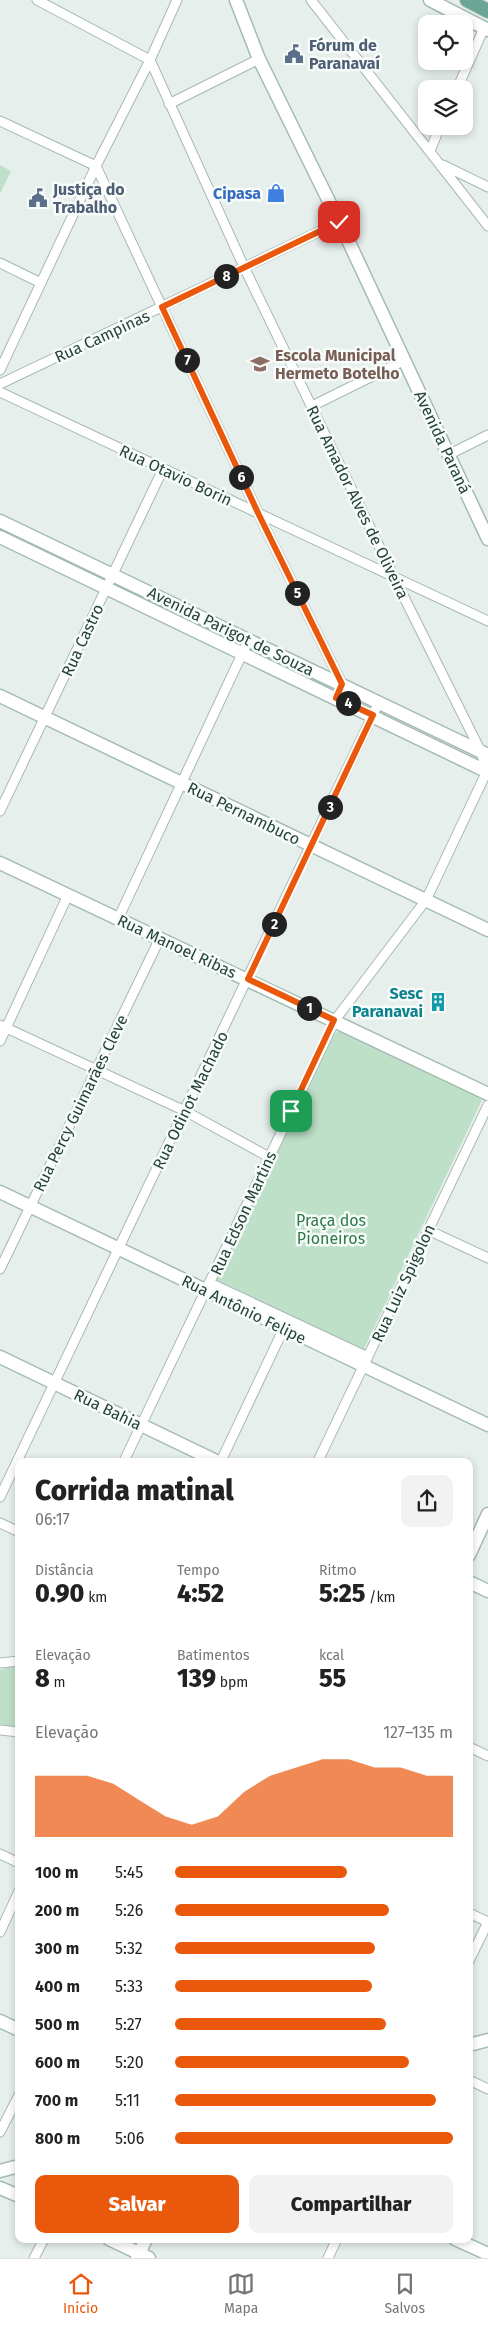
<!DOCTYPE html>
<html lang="pt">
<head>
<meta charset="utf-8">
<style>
	:root { --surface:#fff; --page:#f2f2f2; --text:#222; --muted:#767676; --line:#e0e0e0; --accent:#ea580c }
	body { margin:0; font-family:"Fira Sans",sans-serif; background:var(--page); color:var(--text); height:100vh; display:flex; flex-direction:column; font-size:19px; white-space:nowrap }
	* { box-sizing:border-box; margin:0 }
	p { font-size:16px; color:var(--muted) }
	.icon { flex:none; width:28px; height:28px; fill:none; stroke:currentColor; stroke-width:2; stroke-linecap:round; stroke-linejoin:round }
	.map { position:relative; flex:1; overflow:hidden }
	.drawer { position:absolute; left:15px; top:1458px; width:458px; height:785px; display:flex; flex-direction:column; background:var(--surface); border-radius:10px; box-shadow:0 2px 8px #0003 }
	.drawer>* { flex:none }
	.fabs { position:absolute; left:418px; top:15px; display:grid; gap:10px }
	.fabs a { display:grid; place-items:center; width:55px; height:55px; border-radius:10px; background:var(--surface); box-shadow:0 2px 8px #0003; font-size:25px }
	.pin { position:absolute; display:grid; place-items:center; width:42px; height:42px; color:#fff; margin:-21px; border-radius:10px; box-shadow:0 2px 8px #0006 }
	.km { position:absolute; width:25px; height:25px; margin:-12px; border-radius:50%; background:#222; color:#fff; font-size:14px; line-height:25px; text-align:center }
	.round { display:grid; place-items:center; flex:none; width:52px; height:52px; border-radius:10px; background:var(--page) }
	.overview { display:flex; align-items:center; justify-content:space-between; height:85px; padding:0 20px }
	h1 { font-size:28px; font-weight:800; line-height:38px }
	.metrics { display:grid; grid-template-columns:repeat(3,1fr); gap:8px; height:85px; padding:5px 20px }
	.metrics div { display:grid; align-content:center }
	.metrics b { font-size:25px; font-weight:800 }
	.metrics small { font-size:14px; font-weight:400 }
	.metrics p { font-size:14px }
	.chart { height:140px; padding:10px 20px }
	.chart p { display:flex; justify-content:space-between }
	.chart svg { width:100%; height:90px; margin-top:5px; fill:var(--accent); opacity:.7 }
	.cta { display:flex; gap:10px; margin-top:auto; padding:10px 20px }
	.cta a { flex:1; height:58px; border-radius:10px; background:var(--accent); color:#fff; font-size:20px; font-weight:800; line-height:58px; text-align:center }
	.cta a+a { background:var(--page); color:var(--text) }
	ul { padding:0 20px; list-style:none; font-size:16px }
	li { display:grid; grid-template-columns:80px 60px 1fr; align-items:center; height:38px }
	li i { height:12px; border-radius:6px; background:var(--accent) }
	.menu { display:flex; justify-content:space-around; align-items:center; height:70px; border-top:1px solid var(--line); background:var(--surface); font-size:14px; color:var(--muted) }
	.menu a { display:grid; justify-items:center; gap:2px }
	.menu .active { color:var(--accent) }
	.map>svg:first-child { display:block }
</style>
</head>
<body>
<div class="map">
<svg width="488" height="2258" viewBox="0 0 488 2258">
	<rect width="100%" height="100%" fill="#e6efeb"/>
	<!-- green -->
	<path fill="#bfe0c8" d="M0,165L11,171L0,194Z
		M340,1031L478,1096L482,1100L363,1351L217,1282L216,1279L333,1034Z
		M11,1666H19V1727H11L0,1724V1670Z"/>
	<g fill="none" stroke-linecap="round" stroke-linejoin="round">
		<!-- street casing -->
		<g stroke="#a8b8b2" stroke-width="11">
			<path id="street" d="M37,0L150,60L244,267L394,577L481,752L487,771L426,900L335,1020L124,1461
				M311,0L488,226
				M457,89L484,28
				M169,104L259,59
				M0,121L96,166L259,515L342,684L336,698
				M430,151L440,126
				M443,165L488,187
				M0,263L41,283
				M0,370L96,166L150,60L177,0
				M0,384L339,222
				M0,392L488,621
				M312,406L405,360
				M450,454L488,435
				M0,811L163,469
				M118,919L249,639
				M0,1025L185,1111L269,1157
				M0,1041L68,895
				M428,1230L488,1258
				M0,1269L160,938
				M210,1283L368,1357
				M221,1461L284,1328
				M318,1461L488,1105
				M0,1497L379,702
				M0,1523L19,1532
				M0,1663L19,1661
				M0,1730L19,1732
				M469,1747L488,1756
				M0,1854L19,1863
				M469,1913L488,1922
				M0,1932L19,1891
				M469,1961L488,1922
				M469,2080L488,2089
				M0,2132L19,2095
				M34,2258L44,2239
				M328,2258L337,2239"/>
		</g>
		<!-- secondary casing -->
		<g stroke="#a4bbb3" stroke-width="15">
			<path id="secondary" d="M236,0L259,59L347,238L488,539
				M430,0L488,30
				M0,521L488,755
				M0,537L488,772
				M0,696L488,930
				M0,863L488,1094
				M0,1192L488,1425
				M0,1357L216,1461
				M469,1555L488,1514
				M469,1582L488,1591
				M0,2021L19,2030
				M469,2045L488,2040
				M0,2171L19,2166
				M0,2188L19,2196
				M109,2239L149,2258
				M455,2239L488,2254
				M137,2258L146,2239"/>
		</g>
		<!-- primary casing -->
		<g stroke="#c2cac8" stroke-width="16">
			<path id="primary" d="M467,0L488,11"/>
		</g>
		<!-- street -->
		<use href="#street" stroke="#fff" stroke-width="9"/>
		<!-- secondary -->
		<use href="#secondary" stroke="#fff" stroke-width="12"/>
		<!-- primary -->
		<use href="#primary" stroke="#6aa596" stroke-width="14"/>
	</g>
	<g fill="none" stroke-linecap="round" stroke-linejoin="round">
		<!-- route casing -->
		<g stroke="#fff" stroke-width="10">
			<path id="route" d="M291,1111L334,1020L248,979L373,715L336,698L342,684L259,515L162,307L339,222"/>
		</g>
		<!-- route -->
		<use href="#route" stroke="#ea580c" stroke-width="6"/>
	</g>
	<!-- icons -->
	<defs>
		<g id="civic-bare" transform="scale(1.5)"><path d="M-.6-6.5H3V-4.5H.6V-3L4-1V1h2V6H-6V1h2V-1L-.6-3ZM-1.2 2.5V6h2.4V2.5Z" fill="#5c6f8a" stroke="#f7fbf9" stroke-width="2.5" paint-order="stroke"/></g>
		<g id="shop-bare" transform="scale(1.5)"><path d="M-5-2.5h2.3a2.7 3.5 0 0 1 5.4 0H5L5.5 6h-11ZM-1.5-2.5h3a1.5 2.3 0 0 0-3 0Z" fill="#3f7fe0" stroke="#f7fbf9" stroke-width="2.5" paint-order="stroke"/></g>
		<g id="school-bare" transform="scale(1.5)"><path d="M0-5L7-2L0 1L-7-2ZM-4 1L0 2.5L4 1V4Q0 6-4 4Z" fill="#8d6e63" stroke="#f7fbf9" stroke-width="2.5" paint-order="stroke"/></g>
		<g id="building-bare" transform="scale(1.5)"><path d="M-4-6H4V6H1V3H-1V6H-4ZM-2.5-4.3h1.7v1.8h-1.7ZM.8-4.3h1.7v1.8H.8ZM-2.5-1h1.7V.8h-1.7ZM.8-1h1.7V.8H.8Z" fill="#0f9aa8" stroke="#f7fbf9" stroke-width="2.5" paint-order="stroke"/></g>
	</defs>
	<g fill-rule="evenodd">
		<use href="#civic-bare" x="294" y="54"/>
		<use href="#shop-bare" x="276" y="193"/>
		<use href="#civic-bare" x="38" y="198"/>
		<use href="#school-bare" x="260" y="364"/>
		<use href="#building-bare" x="438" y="1002"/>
	</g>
	<g text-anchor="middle" stroke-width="5" stroke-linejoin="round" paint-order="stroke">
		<!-- service labels -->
		<g font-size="16" font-weight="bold" fill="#4e5e75" stroke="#f7fbf9" text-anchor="start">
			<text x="309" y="51">Fórum de<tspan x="309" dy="18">Paranavaí</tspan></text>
			<text x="53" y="195">Justiça do<tspan x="53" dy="18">Trabalho</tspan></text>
		</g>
		<!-- shop labels -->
		<g font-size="16" font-weight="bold" fill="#366cbe" stroke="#f7fbf9" text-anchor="end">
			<text x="261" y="199">Cipasa</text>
		</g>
		<!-- street labels -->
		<g font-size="16" fill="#24423a" stroke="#f7fbf9">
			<text transform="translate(102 336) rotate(-25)" y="6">Rua Campinas</text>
			<text transform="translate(443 442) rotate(65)" y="6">Avenida Paraná</text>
			<text transform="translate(176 475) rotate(25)" y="6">Rua Otavio Borin</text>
			<text transform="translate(358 502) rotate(64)" y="6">Rua Amador Alves de Oliveira</text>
			<text transform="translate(231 631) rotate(26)" y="6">Avenida Parigot de Souza</text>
			<text transform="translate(82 640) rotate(-65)" y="6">Rua Castro</text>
			<text transform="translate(244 813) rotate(26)" y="6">Rua Pernambuco</text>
			<text transform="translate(177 946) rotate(25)" y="6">Rua Manoel Ribas</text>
			<text transform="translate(190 1100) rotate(-64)" y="6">Rua Odinot Machado</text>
			<text transform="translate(80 1103) rotate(-64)" y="6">Rua Percy Guimarães Cleve</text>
			<text transform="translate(243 1213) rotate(-65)" y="6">Rua Edson Martins</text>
			<text transform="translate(403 1283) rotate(-65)" y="6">Rua Luiz Spigolon</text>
			<text transform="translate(244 1309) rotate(26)" y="6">Rua Antônio Felipe</text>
			<text transform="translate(108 1409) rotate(26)" y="6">Rua Bahia</text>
		</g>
		<!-- education labels -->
		<g font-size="16" font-weight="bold" fill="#785e54" stroke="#f7fbf9" text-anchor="start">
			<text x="275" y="361">Escola Municipal<tspan x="275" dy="18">Hermeto Botelho</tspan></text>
		</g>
		<!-- culture labels -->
		<g font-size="16" font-weight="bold" fill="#0d838f" stroke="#f7fbf9" text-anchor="end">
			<text x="423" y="999">Sesc<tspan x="423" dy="18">Paranavai</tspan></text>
		</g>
		<!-- park labels -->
		<g font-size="16" fill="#2d7a4b" stroke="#f7fbf9">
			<text x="331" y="1226">Praça dos<tspan x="331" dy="18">Pioneiros</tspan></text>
		</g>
	</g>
</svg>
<div class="fabs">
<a><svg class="icon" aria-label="locate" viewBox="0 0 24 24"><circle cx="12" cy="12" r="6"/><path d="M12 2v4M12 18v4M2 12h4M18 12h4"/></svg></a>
<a><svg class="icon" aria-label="layers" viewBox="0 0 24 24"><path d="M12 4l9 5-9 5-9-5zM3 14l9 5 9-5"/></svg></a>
</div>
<div class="pin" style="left:291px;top:1111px;background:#1e9e55"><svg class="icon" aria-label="arrive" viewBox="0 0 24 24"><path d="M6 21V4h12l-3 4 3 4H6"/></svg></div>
<div class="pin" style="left:339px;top:222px;background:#d93025"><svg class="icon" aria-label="check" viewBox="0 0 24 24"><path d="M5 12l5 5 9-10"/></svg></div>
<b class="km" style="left:309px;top:1008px">1</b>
<b class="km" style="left:274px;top:924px">2</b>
<b class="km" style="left:330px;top:807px">3</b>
<b class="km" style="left:348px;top:703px">4</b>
<b class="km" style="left:297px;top:593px">5</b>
<b class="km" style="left:241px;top:477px">6</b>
<b class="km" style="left:187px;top:360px">7</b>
<b class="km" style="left:226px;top:276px">8</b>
<section class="drawer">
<div class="overview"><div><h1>Corrida matinal</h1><p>06:17</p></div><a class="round"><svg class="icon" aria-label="share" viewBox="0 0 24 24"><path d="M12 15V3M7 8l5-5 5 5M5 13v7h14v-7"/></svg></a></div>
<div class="metrics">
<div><p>Distância</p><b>0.90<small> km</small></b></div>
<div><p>Tempo</p><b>4:52</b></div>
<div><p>Ritmo</p><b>5:25<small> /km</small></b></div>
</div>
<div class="metrics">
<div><p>Elevação</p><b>8<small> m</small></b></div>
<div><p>Batimentos</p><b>139<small> bpm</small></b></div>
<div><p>kcal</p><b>55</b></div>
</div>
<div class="chart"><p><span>Elevação</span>127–135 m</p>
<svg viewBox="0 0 160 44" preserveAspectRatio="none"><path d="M0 44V14L10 14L20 14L30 18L40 26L50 34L60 38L70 34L80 22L90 14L100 10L110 6L120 6L130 10L140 10L150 14L160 14V44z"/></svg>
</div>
<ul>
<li><b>100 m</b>5:45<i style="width:62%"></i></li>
<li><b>200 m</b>5:26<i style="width:77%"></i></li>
<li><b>300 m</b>5:32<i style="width:72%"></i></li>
<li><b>400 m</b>5:33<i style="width:71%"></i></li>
<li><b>500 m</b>5:27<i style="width:76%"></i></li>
<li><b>600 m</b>5:20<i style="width:84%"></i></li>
<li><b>700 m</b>5:11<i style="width:94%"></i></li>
<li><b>800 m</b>5:06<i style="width:100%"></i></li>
</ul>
<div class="cta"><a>Salvar</a><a>Compartilhar</a></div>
</section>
</div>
<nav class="menu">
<a class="active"><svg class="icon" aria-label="home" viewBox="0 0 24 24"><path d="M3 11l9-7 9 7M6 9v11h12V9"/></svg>Início</a>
<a><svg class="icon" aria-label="map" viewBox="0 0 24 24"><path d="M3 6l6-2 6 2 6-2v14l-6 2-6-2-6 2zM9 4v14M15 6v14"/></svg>Mapa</a>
<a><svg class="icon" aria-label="saved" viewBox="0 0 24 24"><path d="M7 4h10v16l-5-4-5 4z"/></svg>Salvos</a>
</nav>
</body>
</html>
